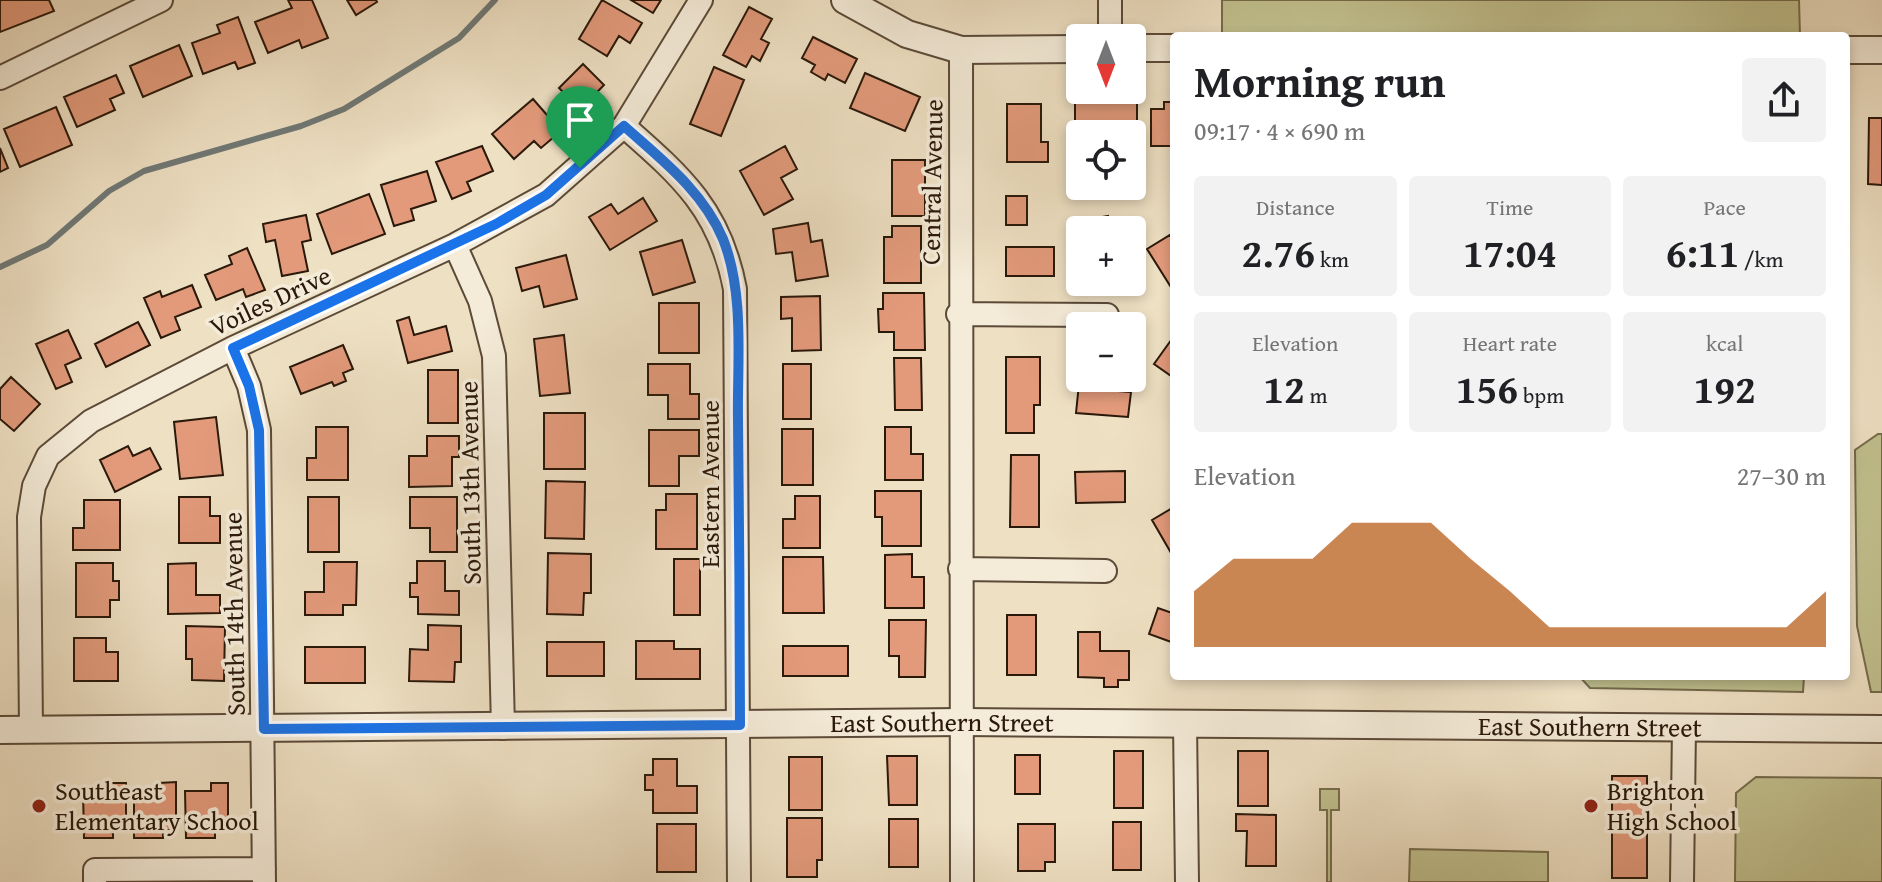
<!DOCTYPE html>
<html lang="en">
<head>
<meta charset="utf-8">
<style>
	:root { --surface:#fff; --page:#f2f2f2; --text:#202124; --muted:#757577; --accent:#b45309 }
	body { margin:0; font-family:"Gentium Book Plus",serif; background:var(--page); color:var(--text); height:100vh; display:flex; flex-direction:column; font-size:30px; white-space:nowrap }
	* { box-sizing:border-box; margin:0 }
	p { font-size:26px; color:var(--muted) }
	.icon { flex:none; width:44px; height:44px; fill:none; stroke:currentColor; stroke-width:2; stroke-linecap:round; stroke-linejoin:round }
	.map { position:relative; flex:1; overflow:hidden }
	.side { position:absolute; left:1170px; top:32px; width:680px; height:648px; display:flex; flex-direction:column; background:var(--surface); border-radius:8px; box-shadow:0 4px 12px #0003 }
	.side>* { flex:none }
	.needle { width:52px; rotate:180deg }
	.buttons { position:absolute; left:1066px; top:24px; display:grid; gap:16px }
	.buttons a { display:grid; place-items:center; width:80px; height:80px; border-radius:8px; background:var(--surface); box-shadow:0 4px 12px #0003; font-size:40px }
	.pin { position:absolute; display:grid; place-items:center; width:68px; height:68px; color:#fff; margin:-82px -34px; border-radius:50% 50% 50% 0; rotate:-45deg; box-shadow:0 0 8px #0007 }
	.pin .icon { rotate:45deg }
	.round { display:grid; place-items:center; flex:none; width:84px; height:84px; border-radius:8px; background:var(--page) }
	.head { display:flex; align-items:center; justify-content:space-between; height:136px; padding:0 24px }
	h1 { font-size:44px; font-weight:700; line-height:60px }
	.stats { display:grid; grid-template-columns:repeat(3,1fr); gap:12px; height:136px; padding:8px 24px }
	.stats div { display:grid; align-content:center; border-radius:8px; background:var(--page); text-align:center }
	.stats b { font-size:40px; font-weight:700 }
	.stats small { font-size:22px; font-weight:400 }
	.stats p { font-size:22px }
	.chart { height:224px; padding:16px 24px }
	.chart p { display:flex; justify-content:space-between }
	.chart svg { width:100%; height:144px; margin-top:8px; fill:var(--accent); opacity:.7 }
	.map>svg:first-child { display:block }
</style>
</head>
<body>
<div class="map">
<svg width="1882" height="882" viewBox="0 0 1882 882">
	<rect width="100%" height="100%" fill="#eee0c3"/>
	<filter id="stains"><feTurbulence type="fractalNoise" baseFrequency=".0025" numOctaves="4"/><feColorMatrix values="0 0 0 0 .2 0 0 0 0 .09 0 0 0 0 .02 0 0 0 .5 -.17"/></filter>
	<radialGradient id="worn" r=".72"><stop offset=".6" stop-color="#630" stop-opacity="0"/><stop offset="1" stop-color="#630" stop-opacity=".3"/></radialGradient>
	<!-- green -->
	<path fill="#c1c08e" stroke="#766c4c" stroke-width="2" d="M1222,0H1799L1800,36H1222Z
		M1878,434H1882V692H1871L1857,626L1855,450Z
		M1579,676H1804L1803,692L1590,688Z
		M1756,777L1882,778V882H1735L1736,793Z
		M1320,789H1339V810H1331V882H1327V810H1320Z
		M1410,849L1548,852V882H1409Z"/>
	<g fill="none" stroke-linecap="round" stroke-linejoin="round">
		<!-- stream -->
		<path stroke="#707976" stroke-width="6" d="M0,267L47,245L109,191L144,171L301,126L344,109L459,38L495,0"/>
	</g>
	<!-- building -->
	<path fill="#e29a7b" stroke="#2a180a" stroke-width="2" d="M0,0H49L54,11L0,32Z
		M288,0H312L328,38L302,48L299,40L268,53L255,22L292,8Z
		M347,0H376L377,2L356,15Z
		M602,0L642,23L630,43L619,36L607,56L579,39Z
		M631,0H661L653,13Z
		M749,7L772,19L761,39L769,43L760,61L752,56L746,67L723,55Z
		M238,17L255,63L238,69L235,62L203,74L192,43L220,33L217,25Z
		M813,37L857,59L845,83L828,74L825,80L811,72L815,65L802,58Z
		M179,45L192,76L143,97L130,66Z
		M583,64L604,85L570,120L552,103L563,92L559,88Z
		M714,67L744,80L721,136L690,124Z
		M865,73L920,97L905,131L850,108Z
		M116,75L124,93L110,99L115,110L77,127L64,97Z
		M533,99L561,131L541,148L534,141L514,159L492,134Z
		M1075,102H1137V135H1075Z
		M1164,102H1174V146H1151V109H1164Z
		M1007,104H1041V142H1048V162H1007Z
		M56,107L72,145L20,167L4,129Z
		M1869,118H1882V185L1868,184Z
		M482,146L493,171L467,182L471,191L452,199L436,162Z
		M785,146L797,169L781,178L793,199L764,215L740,171Z
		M0,148L8,168L0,172Z
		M892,160H925V216H892Z
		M427,171L436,201L411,209L414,220L394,226L381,185Z
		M369,194L385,234L332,254L317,214Z
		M1006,196H1027V225H1006Z
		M643,198L657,221L610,250L589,217L611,204L618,214Z
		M306,215L311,240L302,242L308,271L282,276L275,240L266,242L263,224Z
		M1108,216L1109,225L1127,222L1129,230H1084L1085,220Z
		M808,223L811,242L822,240L828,276L796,281L792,252L776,254L773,229Z
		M892,226H921V283H884V237H892Z
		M1080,231V257L1077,258L1073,232Z
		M1170,235L1174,242V292L1147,249Z
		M682,240L695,282L653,295L640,252Z
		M1006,247H1054V276H1006Z
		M247,248L265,290L246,297L243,289L216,300L205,275L232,264L229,256Z
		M566,255L577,299L544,307L539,286L522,291L516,268Z
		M192,285L201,307L175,317L180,330L161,338L144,298L160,291L162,297Z
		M883,293H924L925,350H894V332H879L878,309H883Z
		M820,296L821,350L792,351V318L781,319V297Z
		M659,303H699V353H659Z
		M409,317L414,335L446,326L452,351L408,363L397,321Z
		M138,322L150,345L106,367L95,344Z
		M68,330L81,358L65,365L72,382L56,389L36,344Z
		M564,335L570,393L540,396L534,339Z
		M1174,336V378L1154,364Z
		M343,345L353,369L343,373L346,381L334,386L332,382L301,394L290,367Z
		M1006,357H1040V405H1034V433H1006Z
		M894,358H921L922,410H895Z
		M648,364H690V394H699V419H668V395H648Z
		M783,364H811V419H783Z
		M428,370H458V423H428Z
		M1080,374V378H1106L1105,390L1131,392L1128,417L1076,413Z
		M11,377L40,404L14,431L0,419V389Z
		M544,413H585V469H544Z
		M216,417L223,475L180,479L174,422Z
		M316,427H348V480H307V458H316Z
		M885,427H911V454H923V480H885Z
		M782,429H813V485H782Z
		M649,430H699V456H679V486H649Z
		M427,436H459V457H452V486L409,487V456H427Z
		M128,446L133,456L150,448L161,469L115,492L100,460Z
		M1011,455H1039V527H1010Z
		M1125,471V502L1076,503L1075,472Z
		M546,481L585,482L584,539L545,538Z
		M875,491H921V546H882V517H875Z
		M666,494H697V549H656V510H666Z
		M795,496H820V548H783V519H795Z
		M179,497H210V516H220V543H179Z
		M308,497H339V552H308Z
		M410,497H457V552H430V528H410Z
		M84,500H120V550H73V528H84Z
		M1174,507V558L1152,520Z
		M548,553L591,554V593H584L583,615L547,614Z
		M912,554V577H924V608H885V555Z
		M783,557H823L824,613H783Z
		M674,559H700V615H674Z
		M417,561H445V591H459V615L418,614V597H410V583H417Z
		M324,562H357L356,605H343V615H305V592H324Z
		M76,563H113V581H119V600H110V617H76Z
		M196,563V595H220V613L168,614V564Z
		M1174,606V643L1149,634L1158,608L1172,613Z
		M1007,615H1036V675H1007Z
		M889,620H926L925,677H899V656H889Z
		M428,625L461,626V662H455L454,682L409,681L410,649L428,650Z
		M186,626L225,627L224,681L192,680V659H186Z
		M1078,632H1100V651H1129V680H1118V687H1104V678L1078,677Z
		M74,638H106V652H118V681H74Z
		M636,641H674V649H700V679H636Z
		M547,642H604V676H547Z
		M783,646H848V676H783Z
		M305,647H365V683H305Z
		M1114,751H1143V808H1114Z
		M1238,751H1268V806H1238Z
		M1015,755H1040V794H1015Z
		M887,756H917V805H889Z
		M789,757H822V810H789Z
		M653,759H677V786H697V813H653V790H645V775H653Z
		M1612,776H1647V878H1612Z
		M176,782V830H163V838H134V791L159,790V783Z
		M109,783H126V830H113V838H84L83,791H109Z
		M211,783H228V830H215V838H186L185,791H211Z
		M1236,814L1276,815V866H1246L1247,831H1236Z
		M787,818H822V860H817V877H787Z
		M889,819H918V867H889Z
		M1113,822H1141V870H1113Z
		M657,824H696V872H657Z
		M1018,824H1055V862H1045V871H1018Z"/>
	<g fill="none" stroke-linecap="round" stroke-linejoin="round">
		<!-- minor casing -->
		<g stroke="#5b4a38" stroke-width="26">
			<path id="minor" d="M1110,0V38
				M961,50L962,882
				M0,78L161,0
				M624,126C682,177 720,210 735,289L739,882
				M455,245L480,301L494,356L503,728
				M958,314L1107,315
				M233,348L249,386L259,430L264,882
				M960,569L1105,571
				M1185,723L1187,882
				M31,730L29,517L34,486L48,456L91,421L233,348L455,245L546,195L624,126L701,0
				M95,882V870L264,869
				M1682,882L1684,727"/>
		</g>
		<!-- tertiary casing -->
		<g stroke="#5b4a38" stroke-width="30">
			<g id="tertiary">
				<path d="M845,0L907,34L961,50L1080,49"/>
				<path d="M1132,48H1174"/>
				<path d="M1846,50H1882"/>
				<path id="s1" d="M0,730L963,722L1882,729"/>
			</g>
		</g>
		<!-- minor -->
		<use href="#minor" stroke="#f4ebd8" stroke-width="22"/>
		<!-- tertiary -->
		<use href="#tertiary" stroke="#f4ebd8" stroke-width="26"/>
	</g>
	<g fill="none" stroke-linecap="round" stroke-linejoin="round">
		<!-- route casing -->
		<g stroke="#fff" stroke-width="16">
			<path id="route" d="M624,126C662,160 703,191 723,239C745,294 737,363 738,420C739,522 740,623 740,725L264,729L259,430L249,386L233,348L496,224L546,195Z"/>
		</g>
		<!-- route -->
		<use href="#route" stroke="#1a73e8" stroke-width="10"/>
	</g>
	<!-- markers -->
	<g fill="#8f2418" stroke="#f4ebd8" stroke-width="3">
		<circle cx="39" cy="806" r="8"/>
		<circle cx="1591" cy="806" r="8"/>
	</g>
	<g text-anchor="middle" stroke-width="7" stroke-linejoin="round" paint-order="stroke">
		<!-- street labels -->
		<g font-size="26" fill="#2a180a" stroke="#f4ebd8">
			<text transform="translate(932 182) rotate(-89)" y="9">Central Avenue</text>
			<text transform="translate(270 301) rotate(-25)" y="9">Voiles Drive</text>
			<text transform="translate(470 483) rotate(-91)" y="9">South 13th Avenue</text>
			<text transform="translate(710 484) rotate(-90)" y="9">Eastern Avenue</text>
			<text transform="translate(234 614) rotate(-91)" y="9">South 14th Avenue</text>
			<text dy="9" stroke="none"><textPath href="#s1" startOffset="942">East Southern Street</textPath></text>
			<text dy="9" stroke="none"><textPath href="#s1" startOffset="1590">East Southern Street</textPath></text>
		</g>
		<!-- poi labels -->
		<g font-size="26" fill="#2a180a" stroke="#f4ebd8" text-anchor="start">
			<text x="55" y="800">Southeast<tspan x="55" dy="30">Elementary School</tspan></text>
			<text x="1607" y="800">Brighton<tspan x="1607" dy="30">High School</tspan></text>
		</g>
	</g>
	<rect width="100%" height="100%" filter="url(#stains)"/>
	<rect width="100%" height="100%" fill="url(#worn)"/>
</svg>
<div class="buttons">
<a><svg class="needle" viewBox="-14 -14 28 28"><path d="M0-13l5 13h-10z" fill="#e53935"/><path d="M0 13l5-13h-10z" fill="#757577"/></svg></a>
<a><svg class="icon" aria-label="locate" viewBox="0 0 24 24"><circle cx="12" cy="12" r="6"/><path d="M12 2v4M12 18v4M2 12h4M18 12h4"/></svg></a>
<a>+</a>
<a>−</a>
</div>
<div class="pin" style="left:580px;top:168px;background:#1e9e55"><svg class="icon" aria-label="arrive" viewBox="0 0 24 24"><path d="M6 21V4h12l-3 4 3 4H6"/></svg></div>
<section class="side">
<div class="head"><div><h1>Morning run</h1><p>09:17 · 4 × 690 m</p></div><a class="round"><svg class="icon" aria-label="share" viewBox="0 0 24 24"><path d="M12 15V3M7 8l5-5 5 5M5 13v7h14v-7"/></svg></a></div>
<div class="stats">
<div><p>Distance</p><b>2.76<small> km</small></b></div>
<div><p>Time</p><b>17:04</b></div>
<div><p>Pace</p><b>6:11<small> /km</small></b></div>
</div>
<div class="stats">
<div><p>Elevation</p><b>12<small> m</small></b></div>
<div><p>Heart rate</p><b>156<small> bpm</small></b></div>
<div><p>kcal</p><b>192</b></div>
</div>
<div class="chart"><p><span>Elevation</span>27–30 m</p>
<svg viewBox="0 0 160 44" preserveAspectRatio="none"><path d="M0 44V27L10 17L20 17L30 17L40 6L50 6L60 6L70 17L80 27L90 38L100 38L110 38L120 38L130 38L140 38L150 38L160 27V44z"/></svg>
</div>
</section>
</div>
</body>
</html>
